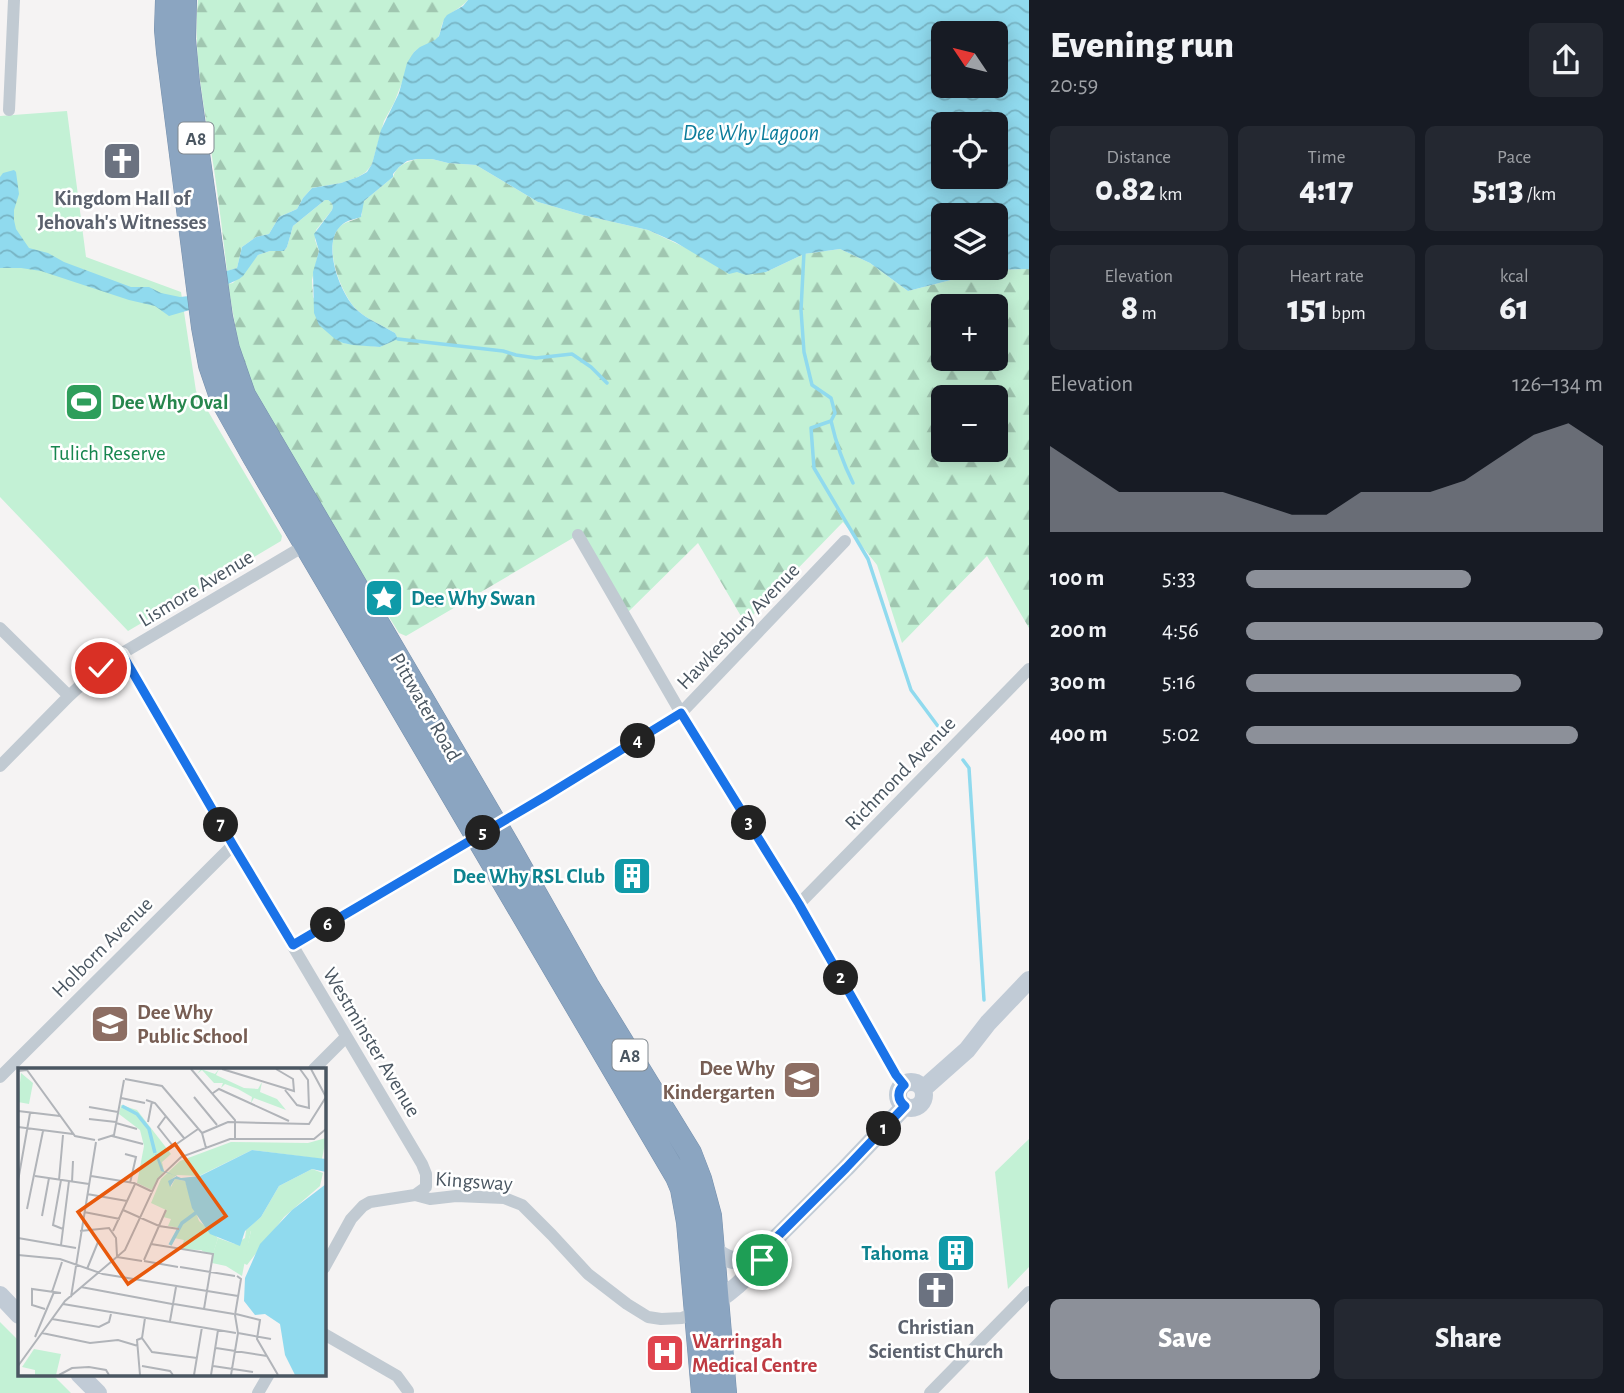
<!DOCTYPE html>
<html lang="en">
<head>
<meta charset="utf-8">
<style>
	:root { --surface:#171b24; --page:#242831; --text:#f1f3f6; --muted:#9ea1a6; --accent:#8c9099 }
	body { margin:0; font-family:"Alegreya Sans",sans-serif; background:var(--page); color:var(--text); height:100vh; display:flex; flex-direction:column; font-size:26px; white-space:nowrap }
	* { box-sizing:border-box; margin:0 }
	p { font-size:23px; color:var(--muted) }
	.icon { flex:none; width:38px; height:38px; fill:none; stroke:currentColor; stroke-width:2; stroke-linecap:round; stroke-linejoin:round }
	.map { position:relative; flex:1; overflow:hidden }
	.side { display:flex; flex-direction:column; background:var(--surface); width:595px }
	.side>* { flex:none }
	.needle { width:46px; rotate:305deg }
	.controls { position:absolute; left:931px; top:21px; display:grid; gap:14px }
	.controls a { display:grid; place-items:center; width:77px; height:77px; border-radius:10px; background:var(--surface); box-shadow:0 4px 18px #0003; font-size:35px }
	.pin { position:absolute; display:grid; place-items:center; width:60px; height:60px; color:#fff; margin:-30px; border:4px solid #fff; border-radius:50%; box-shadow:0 2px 7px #0007 }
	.km { position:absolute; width:35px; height:35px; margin:-18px; border-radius:50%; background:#222; color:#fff; font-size:19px; line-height:35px; text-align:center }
	.round { display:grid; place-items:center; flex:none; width:74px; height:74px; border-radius:10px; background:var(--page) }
	.summary { display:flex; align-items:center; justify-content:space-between; height:119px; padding:0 21px }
	h1 { font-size:38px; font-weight:800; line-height:52px }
	.stats { display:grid; grid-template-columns:repeat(3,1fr); gap:10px; height:119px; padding:7px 21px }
	.stats div { display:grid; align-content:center; border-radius:10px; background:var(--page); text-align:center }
	.stats b { font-size:35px; font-weight:800 }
	.stats small { font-size:19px; font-weight:400 }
	.stats p { font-size:19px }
	.chart { height:196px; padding:14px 21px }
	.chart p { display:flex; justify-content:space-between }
	.chart svg { width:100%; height:126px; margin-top:7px; fill:var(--accent); opacity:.7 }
	.button { display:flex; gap:14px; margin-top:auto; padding:14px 21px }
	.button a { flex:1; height:80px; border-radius:10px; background:var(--accent); color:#fff; font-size:28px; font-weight:800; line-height:80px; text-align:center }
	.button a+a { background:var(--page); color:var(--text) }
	ul { padding:0 21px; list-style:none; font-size:23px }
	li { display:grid; grid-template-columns:112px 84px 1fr; align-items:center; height:52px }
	li i { height:18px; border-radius:9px; background:var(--accent) }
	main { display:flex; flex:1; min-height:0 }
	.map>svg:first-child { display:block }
</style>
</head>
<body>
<main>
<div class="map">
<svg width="1029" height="1393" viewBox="0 0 1029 1393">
	<defs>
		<pattern id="forest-firs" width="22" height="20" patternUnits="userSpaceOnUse" patternTransform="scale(1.75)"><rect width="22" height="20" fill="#c3f1d5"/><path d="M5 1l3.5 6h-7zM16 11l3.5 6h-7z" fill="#a0c6b0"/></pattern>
		<pattern id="water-waves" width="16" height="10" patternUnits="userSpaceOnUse" patternTransform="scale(1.75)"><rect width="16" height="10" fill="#90daee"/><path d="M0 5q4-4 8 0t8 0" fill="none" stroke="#78b4c4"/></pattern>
	</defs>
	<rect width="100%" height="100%" fill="#f5f3f3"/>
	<!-- forest -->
	<path fill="url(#forest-firs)" fill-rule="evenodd" d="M198,0H468C461,9 448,12 443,22C440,28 441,37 434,42C427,46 420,47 414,52L394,103L384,121L372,164L366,172L358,177L341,183L312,188L303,198L297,209L279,217L269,234L256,237L242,247L237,268L227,271C222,228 217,186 210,144C202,96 193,48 198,0Z
		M417,159H432L448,163L476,165L538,202L583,215L648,230L737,272H766L804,254L840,249L870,263L908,291L990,270L1029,269V628L987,556L902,643L877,565L843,522L745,623L698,543L625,615L578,535L406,636L399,633L293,463L262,409L245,371L236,331L228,284L233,283L258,255L270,251H284L287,247L293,226L325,200H328C332,203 334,205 332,210L316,230L315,240L319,251L312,280L313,297L343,343L380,347L397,339L395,333C382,325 368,320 357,310C342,295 325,252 336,232C343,219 354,223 362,215V205L364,201L393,177C396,166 406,162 417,159ZM943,306H996V359H943ZM943,397H996V450H943Z"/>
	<!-- park -->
	<path fill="#c3f1d5" d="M67,111L86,257L181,292L196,391L282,536L281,541L128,631L0,497V116Z
		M1029,1139V1267L1008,1289L995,1172Z
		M0,1322L19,1341V1374H52L71,1393H0Z"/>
	<!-- water -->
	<path fill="url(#water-waves)" fill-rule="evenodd" d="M468,0H1029V269L990,270L908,291L870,263L840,249L804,254L766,272L746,275L737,272L729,274L675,242L648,230L583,215L538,202L476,165L448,163L432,159H417L407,161L399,167L393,174V177L364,201L361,217C352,220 345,220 338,229C323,249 341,295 357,310C368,320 382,325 395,333L398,339L380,347L353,345L343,343L335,339L319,325L314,313L313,272L319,251L314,234L332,210C334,205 332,203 328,200H325L293,226L287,247L284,251H270L258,255L243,276L239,279L224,286L193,309L169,316L155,306L129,300L41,271L21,268H0V177L3,173L14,170L16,172L19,194L14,210V220L16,229L29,248L48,253L64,262L131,287H149L161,293L180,297L189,296L223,272L237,268L242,247L256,237L269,234L279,217L297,209L303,198L312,188L341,183L358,177L367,172L372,164L381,130L399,93L407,63L414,52L420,47L435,40L439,36L444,19L447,15L463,6ZM943,33H996V86H943ZM943,124H996V177H943ZM943,215H996V268H943Z"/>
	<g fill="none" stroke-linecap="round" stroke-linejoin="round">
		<!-- stream -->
		<path stroke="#90daee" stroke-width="3.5" d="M804,252L801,310L804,352L812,385L831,398L835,413L831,421L811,428L814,468L868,559L911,690L943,733
			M398,339L503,351L516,355L536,358L572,354L591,367L607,383
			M831,421C836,443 843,463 853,483
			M963,760L969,768L984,1000"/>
		<!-- highway casing -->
		<g stroke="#7690ad" stroke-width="24">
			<path id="highway" d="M167,0L166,30L168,52L203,327L210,365L222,400L254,457L677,1177L682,1189L688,1222L703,1393
				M185,0L184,39L188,83L221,317L228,349L244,395L509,847L587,985L690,1153L700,1179L710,1216L725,1393"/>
		</g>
		<!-- street -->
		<path stroke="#c1cad2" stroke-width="12" d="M9,110L14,0
			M578,535L681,713L799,904L896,1075L904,1085
			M0,628L69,696
			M123,655L233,845L422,1164L426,1174V1187L415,1195
			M0,766L69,696L104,664L309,543
			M799,904L1029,669
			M293,945L546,796L681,713L845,541
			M314,1069L346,1037
			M0,1077L233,845
			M324,1268L351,1219L363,1206L370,1202L415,1195L430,1199L456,1196L504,1198L522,1205L552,1235L588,1274L627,1304L648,1317L661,1319L682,1318L696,1312
			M324,1334L397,1376L408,1391
			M258,1393L269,1374
			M930,1393L1029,1292"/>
		<!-- secondary -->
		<path stroke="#c1cbd6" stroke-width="18" d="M898 1095a13 13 0 1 1 26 0a13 13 0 1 1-26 0Z
			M923,1089L967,1050L988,1023L1029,980
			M713,1248C725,1260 739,1266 754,1253C758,1249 761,1245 767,1242
			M0,1295L19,1315
			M710,1305C732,1293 767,1261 776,1238L846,1168L905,1106
			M79,1374L98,1393"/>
		<!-- highway -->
		<use href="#highway" stroke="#8ba5c1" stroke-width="23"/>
	</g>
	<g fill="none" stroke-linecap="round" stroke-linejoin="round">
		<!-- route casing -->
		<g stroke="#fff" stroke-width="14">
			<path id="route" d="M101,668L122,654L233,845L293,945L546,796L681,713L799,904L896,1075L904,1085C897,1091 897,1100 905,1106L846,1168L776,1238L771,1251L762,1260"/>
		</g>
		<!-- route -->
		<use href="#route" stroke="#1a73e8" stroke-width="9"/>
	</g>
	<!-- icons -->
	<defs>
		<g id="church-square" transform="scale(2.0125)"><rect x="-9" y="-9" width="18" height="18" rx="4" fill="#6b7280" stroke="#fff"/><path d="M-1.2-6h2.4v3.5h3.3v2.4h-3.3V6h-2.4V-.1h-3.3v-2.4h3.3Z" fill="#fff"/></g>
		<g id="stadium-square" transform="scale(2.0125)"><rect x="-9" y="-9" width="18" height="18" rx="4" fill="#2e9e5b" stroke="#fff"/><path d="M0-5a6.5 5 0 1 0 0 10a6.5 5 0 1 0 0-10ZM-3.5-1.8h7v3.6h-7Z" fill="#fff"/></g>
		<g id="sight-square" transform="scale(2.0125)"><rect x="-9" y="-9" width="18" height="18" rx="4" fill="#0f9aa8" stroke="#fff"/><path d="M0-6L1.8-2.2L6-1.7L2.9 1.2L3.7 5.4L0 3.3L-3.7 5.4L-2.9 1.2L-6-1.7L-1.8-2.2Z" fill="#fff"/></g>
		<g id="building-square" transform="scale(2.0125)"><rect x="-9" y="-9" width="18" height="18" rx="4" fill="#0f9aa8" stroke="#fff"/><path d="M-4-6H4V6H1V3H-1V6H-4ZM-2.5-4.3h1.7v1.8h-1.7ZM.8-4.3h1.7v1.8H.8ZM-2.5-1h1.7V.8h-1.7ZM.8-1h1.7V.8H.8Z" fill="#fff"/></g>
		<g id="school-square" transform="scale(2.0125)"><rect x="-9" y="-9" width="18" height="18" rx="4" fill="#8d6e63" stroke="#fff"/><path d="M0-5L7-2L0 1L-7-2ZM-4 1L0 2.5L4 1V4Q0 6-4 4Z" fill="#fff"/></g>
		<g id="hospital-square" transform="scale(2.0125)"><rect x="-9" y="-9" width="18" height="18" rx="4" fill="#e0444e" stroke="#fff"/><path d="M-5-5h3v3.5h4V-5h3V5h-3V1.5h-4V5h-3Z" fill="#fff"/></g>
	</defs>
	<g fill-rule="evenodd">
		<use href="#church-square" x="122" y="161"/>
		<use href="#stadium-square" x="84" y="402"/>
		<use href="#sight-square" x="384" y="598"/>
		<use href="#building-square" x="632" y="876"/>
		<use href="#school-square" x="110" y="1024"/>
		<use href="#school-square" x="802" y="1080"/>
		<use href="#building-square" x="956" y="1253"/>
		<use href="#church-square" x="936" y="1290"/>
		<use href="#hospital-square" x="665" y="1353"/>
	</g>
	<g text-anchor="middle" stroke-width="5" stroke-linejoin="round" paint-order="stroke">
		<!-- shield labels -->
		<g fill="#fff" stroke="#808990" stroke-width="2">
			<rect x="178.5" y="122.5" width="35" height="31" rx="5"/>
			<rect x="612.5" y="1039.5" width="35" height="31" rx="5"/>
		</g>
		<g font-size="19" font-weight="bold" fill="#4a5661">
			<text x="196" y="145">A8</text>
			<text x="630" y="1062">A8</text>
		</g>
		<!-- worship labels -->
		<g font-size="21" font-weight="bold" fill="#5b616d" stroke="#fff">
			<text x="122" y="205">Kingdom Hall of<tspan x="122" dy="24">Jehovah's Witnesses</tspan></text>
			<text x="936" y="1334">Christian<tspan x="936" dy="24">Scientist Church</tspan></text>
		</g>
		<!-- leisure labels -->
		<g font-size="21" font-weight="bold" fill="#27864d" stroke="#fff" text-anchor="start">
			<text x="111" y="409">Dee Why Oval</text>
		</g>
		<!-- park labels -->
		<g font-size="21" fill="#17864f" stroke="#fff">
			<text x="108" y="460">Tulich Reserve</text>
		</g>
		<!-- street labels -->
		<g font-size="21" fill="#4a5661" stroke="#fff">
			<text transform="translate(196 588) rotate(-31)" y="7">Lismore Avenue</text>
			<text transform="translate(738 626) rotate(-46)" y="7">Hawkesbury Avenue</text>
			<text transform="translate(426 707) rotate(60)" y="7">Pittwater Road</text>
			<text transform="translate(900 773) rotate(-46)" y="7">Richmond Avenue</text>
			<text transform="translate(102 947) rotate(-45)" y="7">Holborn Avenue</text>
			<text transform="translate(372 1042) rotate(59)" y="7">Westminster Avenue</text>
			<text transform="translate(474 1181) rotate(4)" y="7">Kingsway</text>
		</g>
		<!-- culture labels -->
		<g font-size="21" font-weight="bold" fill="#0d838f" stroke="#fff" text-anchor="end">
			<text x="411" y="605" text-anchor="start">Dee Why Swan</text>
			<text x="605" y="883">Dee Why RSL Club</text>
			<text x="929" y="1260">Tahoma</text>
		</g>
		<!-- education labels -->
		<g font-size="21" font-weight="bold" fill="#785e54" stroke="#fff" text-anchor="start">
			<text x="137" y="1019">Dee Why<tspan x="137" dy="24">Public School</tspan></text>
			<text x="775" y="1075" text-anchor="end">Dee Why<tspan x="775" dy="24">Kindergarten</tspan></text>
		</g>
		<!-- health labels -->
		<g font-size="21" font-weight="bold" fill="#be3a42" stroke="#fff" text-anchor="start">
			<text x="692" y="1348">Warringah<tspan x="692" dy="24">Medical Centre</tspan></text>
		</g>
		<!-- water labels -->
		<g font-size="23" font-style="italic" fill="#0c7c9b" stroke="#fff">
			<text x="751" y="140">Dee Why Lagoon</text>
		</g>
	</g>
	<!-- overview -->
	<g transform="translate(18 1068)">
		<rect width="308" height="308" fill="#f5f3f3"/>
		<path d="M294,101L305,105L302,118L266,149L229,197L225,195L233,163L228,162L243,149L261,118Z" fill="#c3f1d5"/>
		<path d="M183,1L197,6L201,1L198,7L226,20L240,21L244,14L242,24L259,31L268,42L236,30L233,35L234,29L220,21L207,16L203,20L205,15H196L184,2L179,6ZM308,70L304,91L234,82L181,108L159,107L151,113L153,119L157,111L167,113L181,153L200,170L196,183L163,181L166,172L156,170L162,160L150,158L153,151L145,149L148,142L133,135L143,111L162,93L213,74L290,75ZM16,281L43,286L38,307H17V302L4,299Z" fill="#c3f1d5"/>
		<path d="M3,5L15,15L11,36L0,34ZM103,37L119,42L153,86L144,94L146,103L134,122L119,115L126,78L122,62L101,46ZM228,162H233L224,208L208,198L194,195L195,187L184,183L185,176L196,182L200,170L217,176L227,170Z" fill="#c3f1d5"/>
		<path d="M234,82L308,91V104L294,101L261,118L243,149L227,163L222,178L192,166L174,140L167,113L157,111L152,119L150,113L159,108L143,103L137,86L146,85L141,90L146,103L163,110L182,108ZM308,116V307H277L267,287L262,256L247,246L237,247L226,233L227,210L242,176L274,142Z" fill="#90daee"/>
		<path fill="none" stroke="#90daee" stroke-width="3.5" d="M104,38L119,46L131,61L137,85M152,177L164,155L179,144"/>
		<path fill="none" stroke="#b1b4b9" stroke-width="2" d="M173,1L217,52V70M204,1L276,23L275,11L258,1M293,1L308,29M0,3L9,2L57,68L77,72M107,11L144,18L184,65L188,80M267,22L279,37L291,40L290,12L282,1M195,25L201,21L271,53M176,29L199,57M103,30L127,35M128,32L137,35L166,70M71,39L100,44M0,43L42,48M148,48L140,59L155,78M71,51L98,54M130,54L134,33M98,55L119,61M0,59L55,66M184,65L210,54L291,56L308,29M94,68L125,76M80,72L96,67L106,12M150,82L180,61M107,86L118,89L112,115M17,108L71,116M73,108L116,115L135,124M41,112L45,67M43,112L35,157L45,161M0,113L12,45M54,114L55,93M69,126L109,133M9,141L25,63M105,142L141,158L161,161M66,144L102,151M24,148L31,110M62,163L91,160L98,170L99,188M95,163L117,116M0,170L58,180M133,176L195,186L186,241M43,177L51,113M0,187L42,191L85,206L220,228M99,189L124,193M126,192L148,142M126,193L160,199M162,199L217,208M69,201L80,174M63,219L154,236M34,224L44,194M53,229L78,74M45,236L218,265M156,236L216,246M27,241L14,237V221L43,225M218,246L242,252L239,271L260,307M127,250L124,270L134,284L179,290M34,251L81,259L91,254L93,246M152,253L158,219M24,265L72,275L100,272L120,278M220,265L253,271M17,269L36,224M198,280L249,288M0,298L47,233L107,182L140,111L163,89L212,71H296L308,61M124,298L152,303L155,307M195,298L235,304M41,307L54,300L71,299L88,302L91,307M122,307L119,272L124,270M176,307L184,259M193,307L200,262M213,307L220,265L217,247L223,211L219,208"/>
		<path fill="#e8590c" fill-opacity="0.15" stroke="#e8590c" stroke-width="3.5" d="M157,76L208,148L110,216L60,144Z"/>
		<rect width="308" height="308" fill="none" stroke="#4a5661" stroke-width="3.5"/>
	</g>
</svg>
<div class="controls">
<a><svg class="needle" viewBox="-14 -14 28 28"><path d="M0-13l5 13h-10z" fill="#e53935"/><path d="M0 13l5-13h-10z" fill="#9ea1a6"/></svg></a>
<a><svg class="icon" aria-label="locate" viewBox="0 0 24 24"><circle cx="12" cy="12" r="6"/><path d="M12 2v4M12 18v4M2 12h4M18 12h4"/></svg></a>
<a><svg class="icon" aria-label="layers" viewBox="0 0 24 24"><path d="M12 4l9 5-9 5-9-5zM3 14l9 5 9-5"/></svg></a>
<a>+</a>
<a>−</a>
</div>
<div class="pin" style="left:762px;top:1260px;background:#1e9e55"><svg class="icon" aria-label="arrive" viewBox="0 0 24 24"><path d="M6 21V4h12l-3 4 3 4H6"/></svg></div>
<div class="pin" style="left:101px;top:668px;background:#d93025"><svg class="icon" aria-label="check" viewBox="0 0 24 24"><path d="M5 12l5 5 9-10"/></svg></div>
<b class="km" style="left:884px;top:1129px">1</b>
<b class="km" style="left:841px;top:978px">2</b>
<b class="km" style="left:749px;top:823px">3</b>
<b class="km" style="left:638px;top:741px">4</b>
<b class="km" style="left:483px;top:833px">5</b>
<b class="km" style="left:328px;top:925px">6</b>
<b class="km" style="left:221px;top:825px">7</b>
</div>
<section class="side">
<div class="summary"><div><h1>Evening run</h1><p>20:59</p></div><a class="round"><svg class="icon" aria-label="share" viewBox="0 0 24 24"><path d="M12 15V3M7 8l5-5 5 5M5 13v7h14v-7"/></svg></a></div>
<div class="stats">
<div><p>Distance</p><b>0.82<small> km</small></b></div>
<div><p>Time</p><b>4:17</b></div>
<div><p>Pace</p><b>5:13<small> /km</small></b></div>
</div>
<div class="stats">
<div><p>Elevation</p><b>8<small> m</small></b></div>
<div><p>Heart rate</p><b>151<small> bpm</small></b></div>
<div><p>kcal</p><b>61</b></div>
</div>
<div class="chart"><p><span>Elevation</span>126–134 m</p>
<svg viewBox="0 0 160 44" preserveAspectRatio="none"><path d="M0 44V14L10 22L20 30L30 30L40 30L50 30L60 34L70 38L80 38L90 30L100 30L110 30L120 26L130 18L140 10L150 6L160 14V44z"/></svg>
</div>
<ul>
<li><b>100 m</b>5:33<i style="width:63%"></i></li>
<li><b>200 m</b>4:56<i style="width:100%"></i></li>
<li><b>300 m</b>5:16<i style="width:77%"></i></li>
<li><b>400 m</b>5:02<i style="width:93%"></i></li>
</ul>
<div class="button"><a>Save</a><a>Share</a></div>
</section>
</main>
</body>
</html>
